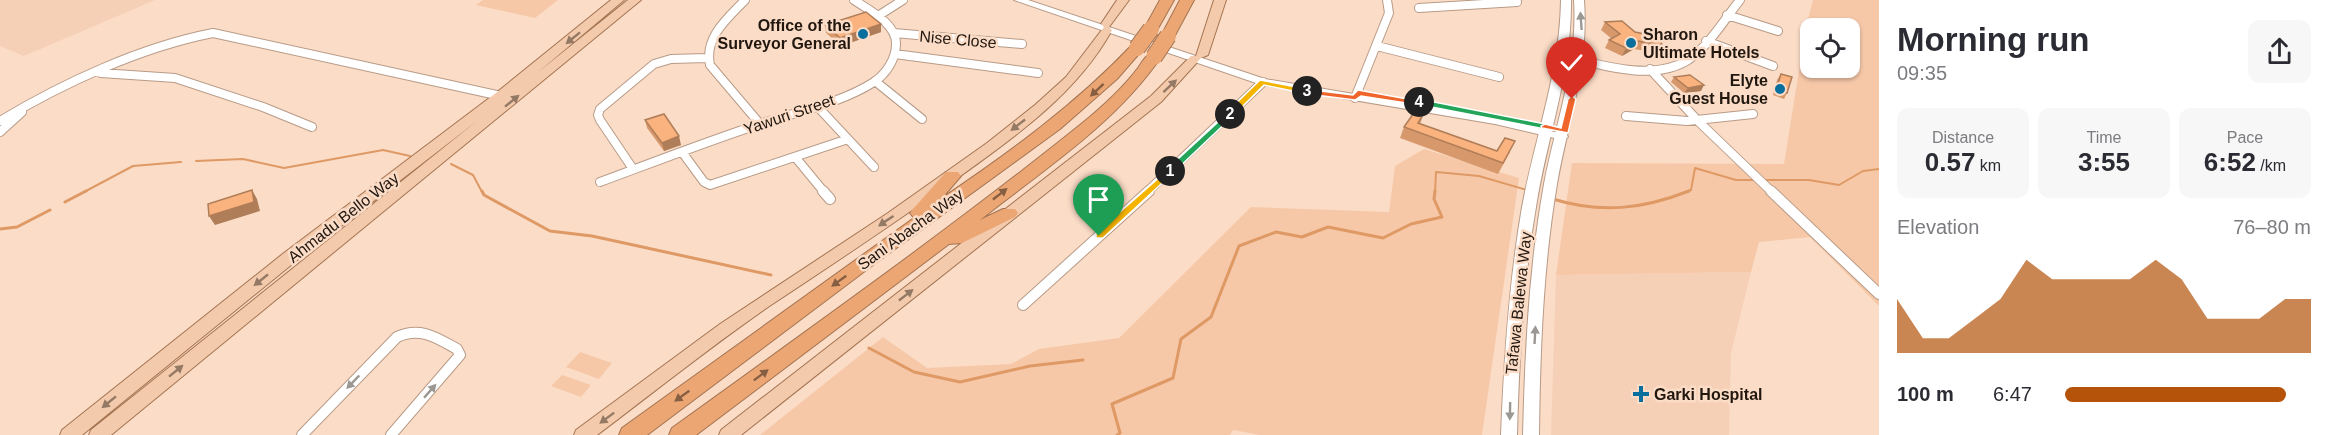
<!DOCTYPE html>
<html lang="en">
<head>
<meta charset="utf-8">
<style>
	:root { --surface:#fff; --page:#f7f7f7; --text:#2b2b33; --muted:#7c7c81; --accent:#b45309 }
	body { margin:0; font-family:Arial,sans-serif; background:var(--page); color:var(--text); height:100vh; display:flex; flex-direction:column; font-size:22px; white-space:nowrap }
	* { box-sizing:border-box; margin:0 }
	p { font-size:20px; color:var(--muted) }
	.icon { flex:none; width:33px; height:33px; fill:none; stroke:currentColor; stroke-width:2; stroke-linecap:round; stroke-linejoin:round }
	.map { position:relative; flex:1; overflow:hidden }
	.side { display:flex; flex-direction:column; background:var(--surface); width:450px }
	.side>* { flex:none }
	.controls { position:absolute; left:1800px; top:18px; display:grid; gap:12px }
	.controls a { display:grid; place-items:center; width:60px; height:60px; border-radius:12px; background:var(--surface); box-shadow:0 2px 4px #0004; font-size:30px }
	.pin { position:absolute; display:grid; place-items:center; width:51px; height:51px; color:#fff; margin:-62px -26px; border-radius:50% 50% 50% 0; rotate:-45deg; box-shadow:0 0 6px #0007 }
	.pin .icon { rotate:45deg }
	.km { position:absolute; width:30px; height:30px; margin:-15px; border-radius:50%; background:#222; color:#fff; font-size:16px; line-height:30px; text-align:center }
	.round { display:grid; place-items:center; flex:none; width:63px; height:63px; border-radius:12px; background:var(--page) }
	.overview { display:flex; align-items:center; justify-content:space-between; height:102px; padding:0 18px }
	h1 { font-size:33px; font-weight:600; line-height:45px }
	.stats { display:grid; grid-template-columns:repeat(3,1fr); gap:9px; height:102px; padding:6px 18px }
	.stats div { display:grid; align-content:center; border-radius:12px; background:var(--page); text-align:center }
	.stats b { font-size:26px; font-weight:600 }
	.stats small { font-size:16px; font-weight:400 }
	.stats p { font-size:16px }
	.chart { height:168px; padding:12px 18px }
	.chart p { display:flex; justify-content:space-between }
	.chart svg { width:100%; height:108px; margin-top:6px; fill:var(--accent); opacity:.7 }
	ul { padding:0 18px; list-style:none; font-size:20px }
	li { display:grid; grid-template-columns:96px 72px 1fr; align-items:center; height:45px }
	li i { height:15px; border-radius:8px; background:var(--accent) }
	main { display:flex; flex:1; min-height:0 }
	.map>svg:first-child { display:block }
</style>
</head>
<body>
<main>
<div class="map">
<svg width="1879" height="435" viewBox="0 0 1879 435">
	<rect width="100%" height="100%" fill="#fbdcc7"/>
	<!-- built -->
	<path fill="#f5d0b6" d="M0,0H155L24,56L0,46Z
		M1751,272L1731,353L1729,435H1551L1556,275Z"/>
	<!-- green -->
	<path fill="#f6c8a8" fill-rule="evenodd" d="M483,0H558L535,18L476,5Z
		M1813,0H1879V306L1810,237L1759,242L1751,272L1556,275L1572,163L1784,164L1806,27ZM1810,28H1850V68H1810Z
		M1424,149L1519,178L1482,435H1260L1233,430L1230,435H760L883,337L927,368L1011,364L1039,349L1119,338L1251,207L1389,212L1395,166Z
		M580,352L612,363L599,379L566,367Z
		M562,375L591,385L581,397L551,386Z"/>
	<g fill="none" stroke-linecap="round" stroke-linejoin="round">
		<!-- stream-far1 -->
		<path stroke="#df9965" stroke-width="2" d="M196,161L243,159L284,168L383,150L410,156
			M451,164L473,175L482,192
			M84,192L133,166L181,162
			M1435,192L1436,172L1479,176L1527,190
			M1685,192L1691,190L1695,168L1736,180H1809L1839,185L1863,171L1879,169"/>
		<!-- stream -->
		<path stroke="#df9965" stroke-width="3" d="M482,191L484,195L550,231L592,236L771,275
			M1553,199C1601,214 1643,209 1689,191
			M65,202L86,191
			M0,229L17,227L50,210
			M869,348L914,372L960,382L1030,366L1083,360
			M1117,435L1120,433L1112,404L1173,378L1181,339L1211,317L1239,246L1276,232L1302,237L1328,227L1383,238L1411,224L1442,217L1434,199L1435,191"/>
		<!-- minor-far1 casing -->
		<g stroke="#b89b87" stroke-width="10">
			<path id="minor-far1" d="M745,0C728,18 704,37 710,65L760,124
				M1419,8L1517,2
				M1727,15L1778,31
				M878,16L903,0
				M894,33L1022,44
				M1706,41L1773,66
				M1377,46L1499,77
				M895,54L1038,73
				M1564,56C1600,65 1653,82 1688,60C1709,46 1724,20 1740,0
				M1650,69L1698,121L1772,192
				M101,73L175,78L263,107L312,127
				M875,81L922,119
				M1355,98L1389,13L1387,0
				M817,106L874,167
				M1626,116L1687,121L1753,114
				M0,121C63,83 141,47 213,33L501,96
				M0,132L22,112
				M682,152L704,182L710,185L848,139
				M796,158L824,192
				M633,169L600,120L598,115L600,109L654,64L671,59L707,58
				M600,182C654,162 708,141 763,123C800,111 841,103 874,82C886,74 896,59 896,44C897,24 869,10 854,0
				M1147,192L1263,82"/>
		</g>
		<!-- minor casing -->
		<g stroke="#b89b87" stroke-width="12">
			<path id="minor" d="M823,191L830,199
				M1771,191L1879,294
				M1023,305L1149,191
				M302,435L397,337C420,326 437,338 457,349L460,355L391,435"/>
		</g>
		<!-- tertiary casing -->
		<g stroke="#b89b87" stroke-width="2">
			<path id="tertiary" d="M1014,0H1028L1265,79L1495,118L1567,135L1568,137L1563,140L1495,124L1259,84Z"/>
		</g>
		<!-- secondary casing -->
		<g stroke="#b89b87" stroke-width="2">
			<path id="secondary" d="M1561,0H1571C1572,72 1547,137 1536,207C1523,282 1519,359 1517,435H1501C1504,359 1509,282 1522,207C1535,137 1560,72 1561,0Z
				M1574,0H1584C1589,66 1568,121 1557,184C1543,267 1540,351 1539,435H1523C1525,351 1529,267 1544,184C1556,121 1578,66 1574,0Z"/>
		</g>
		<!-- primary casing -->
		<g stroke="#a47451" stroke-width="2">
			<path id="primary" d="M611,0H624L537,73L628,0H641L111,435H89L91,430L477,121L296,261L82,435H60L62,430L284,253L496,93Z
				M1117,0H1129L1109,27L1112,30C1076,95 1012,139 952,182C892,225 830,266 768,307C709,348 654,392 597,435H574L576,430L720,324L888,213L987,143L1035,105L1066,77L1104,27L1101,24Z
				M1214,0H1226L1208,55L1201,58L1161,102L741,435H719L721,430L1151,96L1191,56H1196Z"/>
		</g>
		<!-- motorway casing -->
		<g stroke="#a47451" stroke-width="2">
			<path id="motorway" d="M1160,0H1174L1156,32H1146L1144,29Z
				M1180,0H1194L1173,39H1163L1161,36Z
				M1137,44L1144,48L1117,79L1060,129L873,265L647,435H619L622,428L914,218L910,213L913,209L946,172H958L961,176L942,198C1010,152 1075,105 1132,45Z
				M1154,53L1161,57C1115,124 1043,170 980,220L1003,209H1015L1018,213L1015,217L962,243L949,244L696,435H669L672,428C809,329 948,231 1080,125C1101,108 1122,89 1138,68C1143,61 1146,54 1154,53Z"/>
		</g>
		<!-- minor-far1 -->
		<use href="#minor-far1" stroke="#fff" stroke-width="8"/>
		<!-- minor -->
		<use href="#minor" stroke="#fff" stroke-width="10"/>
		<!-- tertiary -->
		<use href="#tertiary" fill="#fff" fill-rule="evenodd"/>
		<!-- secondary -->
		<use href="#secondary" fill="#fff" fill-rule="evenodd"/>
		<!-- primary -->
		<use href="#primary" fill="#f3caac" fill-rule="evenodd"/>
		<!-- motorway -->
		<use href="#motorway" fill="#eba674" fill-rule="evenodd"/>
		<!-- motorway-bridge casing -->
		<g stroke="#a47451" stroke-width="18" stroke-linecap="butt">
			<path id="motorway-bridge" d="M1137,48L1151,29
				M1154,57L1168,36"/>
		</g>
		<!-- motorway-bridge -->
		<use href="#motorway-bridge" stroke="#eba674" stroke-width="16"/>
	</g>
	<!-- wall -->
	<path fill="#d7996c" d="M1605,22L1635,32L1662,45L1658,53L1634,49L1622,56L1605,48L1609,40L1612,39L1601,30Z
		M881,24V32L841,46L826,33L825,25Z
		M1781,74L1787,93L1784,99L1773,95L1777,80Z
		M1674,77L1701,91L1684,93L1671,82Z
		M1424,113L1420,124L1497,151L1510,152L1498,174L1400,138L1404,127Z
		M645,120L681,145L664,151L647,128Z"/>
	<!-- shaded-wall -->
	<path fill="#af7d58" d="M881,24V32L841,46L840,38Z
		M1638,41L1634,49L1622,56L1626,48Z
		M1704,85L1701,91L1684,93L1688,88Z
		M679,136L681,145L664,151L662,143Z
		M252,190L257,199L260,211L215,225L209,216Z"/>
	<!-- building -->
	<path fill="#fab27e" stroke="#af7d58" stroke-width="1.5" d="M866,12L881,24L840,38L825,25Z
		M1622,21L1635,32L1660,37L1662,45L1638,41L1626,48L1609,40L1620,34L1605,22Z
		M1781,74L1792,77L1787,93L1776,90Z
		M1690,75L1704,85L1688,88L1674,77Z
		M1416,110L1424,113L1418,123L1497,151L1505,138L1515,141L1503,163L1404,127Z
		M664,114L679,136L662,143L645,120Z
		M252,190L254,202L209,216L208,204Z"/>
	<!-- one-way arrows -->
	<defs><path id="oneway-solid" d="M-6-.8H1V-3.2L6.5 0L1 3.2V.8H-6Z" transform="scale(1.5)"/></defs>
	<g fill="#9b9793">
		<use href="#oneway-solid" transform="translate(1581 21) rotate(-94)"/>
		<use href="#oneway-solid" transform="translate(1535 335) rotate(-87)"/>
		<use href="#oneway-solid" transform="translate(353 382) rotate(134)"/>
		<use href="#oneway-solid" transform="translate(430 391) rotate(-49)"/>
		<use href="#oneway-solid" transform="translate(1510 411) rotate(91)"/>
	</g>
	<g fill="#947965">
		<use href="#oneway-solid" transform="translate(573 38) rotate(141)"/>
		<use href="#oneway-solid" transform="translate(1170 86) rotate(-43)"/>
		<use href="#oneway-solid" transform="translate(512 101) rotate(-39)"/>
		<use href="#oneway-solid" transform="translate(1018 125) rotate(142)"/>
		<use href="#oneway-solid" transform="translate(886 221) rotate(146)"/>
		<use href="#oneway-solid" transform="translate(261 280) rotate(141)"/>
		<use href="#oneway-solid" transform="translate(906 295) rotate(-38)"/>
		<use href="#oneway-solid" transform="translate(176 371) rotate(-39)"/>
		<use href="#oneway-solid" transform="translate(109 402) rotate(141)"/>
		<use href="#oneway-solid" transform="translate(607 418) rotate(143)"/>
	</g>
	<g fill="#865e42">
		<use href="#oneway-solid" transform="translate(1097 90) rotate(137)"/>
		<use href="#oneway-solid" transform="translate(1000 194) rotate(-38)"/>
		<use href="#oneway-solid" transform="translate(839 281) rotate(144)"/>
		<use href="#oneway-solid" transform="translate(761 375) rotate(-37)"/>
		<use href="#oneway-solid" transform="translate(682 396) rotate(144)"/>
	</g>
	<!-- split-1 -->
	<path fill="#f5b400" stroke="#fff" stroke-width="1.5" d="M1170,168L1175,171L1173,173L1103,238H1096V233Z"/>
	<!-- split-2 -->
	<path fill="#22a559" stroke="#fff" stroke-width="1.5" d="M1230,111L1234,114L1233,116L1173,173H1167V169Z"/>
	<!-- split-3 -->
	<path fill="#f5b400" stroke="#fff" stroke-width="1.5" d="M1260,80L1307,89L1312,91L1307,94L1264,85L1233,116H1227V112Z"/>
	<!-- split-4 -->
	<path fill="#f0652b" stroke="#fff" stroke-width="1.5" d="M1304,89L1353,95L1358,90L1424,102L1419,105L1361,96L1355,100L1307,94L1303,91Z"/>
	<!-- split-5 -->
	<path fill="#22a559" stroke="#fff" stroke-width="1.5" d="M1419,99L1545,124L1550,126L1545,129L1416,104L1415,102Z"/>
	<!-- split-6 -->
	<path fill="#f0652b" stroke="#fff" stroke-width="1.5" d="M1572,96L1576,99L1568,133L1542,128L1541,126L1545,124L1561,128L1568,99Z"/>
	<!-- markers -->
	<g fill="#0a6f9c" stroke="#fbdcc7" stroke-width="2">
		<circle cx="863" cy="34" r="6"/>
		<circle cx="1631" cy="43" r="6"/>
		<circle cx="1780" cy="89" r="6"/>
		<path d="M1638 385h6v6h6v6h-6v6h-6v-6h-6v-6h6z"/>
	</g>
	<g text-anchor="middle" stroke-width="5" stroke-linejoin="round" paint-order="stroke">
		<!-- poi labels -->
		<g font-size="16" font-weight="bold" fill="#21170f" stroke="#fbdcc7" text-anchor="end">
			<text x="851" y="31">Office of the<tspan x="851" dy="18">Surveyor General</tspan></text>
			<text x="1643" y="40" text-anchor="start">Sharon<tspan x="1643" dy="18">Ultimate Hotels</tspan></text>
			<text x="1768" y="86">Elyte<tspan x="1768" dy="18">Guest House</tspan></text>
			<text x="1654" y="400" text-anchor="start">Garki Hospital</text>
		</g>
		<!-- street labels -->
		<g font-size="16" fill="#21170f" stroke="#fbdcc7">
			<text transform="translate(958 39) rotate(5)" y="6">Nise Close</text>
			<text transform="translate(789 114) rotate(-19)" y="6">Yawuri Street</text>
			<text transform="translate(343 217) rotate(-38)" y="6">Ahmadu Bello Way</text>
			<text transform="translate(910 229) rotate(-36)" y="6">Sani Abacha Way</text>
			<text transform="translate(1518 303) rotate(-84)" y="6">Tafawa Balewa Way</text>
		</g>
	</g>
</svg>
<div class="controls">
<a><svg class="icon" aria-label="locate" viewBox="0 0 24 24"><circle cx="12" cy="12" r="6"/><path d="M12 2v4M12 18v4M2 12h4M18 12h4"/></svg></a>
</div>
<div class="pin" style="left:1099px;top:236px;background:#1e9e55"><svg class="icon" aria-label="arrive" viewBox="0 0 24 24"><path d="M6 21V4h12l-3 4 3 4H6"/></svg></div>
<div class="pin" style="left:1572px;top:99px;background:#d93025"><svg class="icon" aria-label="check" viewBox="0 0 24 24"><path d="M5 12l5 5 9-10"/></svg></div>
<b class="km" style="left:1170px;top:171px">1</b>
<b class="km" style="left:1230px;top:114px">2</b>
<b class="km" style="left:1307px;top:91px">3</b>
<b class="km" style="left:1419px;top:102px">4</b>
</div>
<section class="side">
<div class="overview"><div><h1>Morning run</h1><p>09:35</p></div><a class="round"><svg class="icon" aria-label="share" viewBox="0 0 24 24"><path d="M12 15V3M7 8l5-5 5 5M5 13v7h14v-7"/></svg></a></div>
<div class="stats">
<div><p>Distance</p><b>0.57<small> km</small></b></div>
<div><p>Time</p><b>3:55</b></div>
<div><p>Pace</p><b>6:52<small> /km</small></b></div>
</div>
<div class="chart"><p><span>Elevation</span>76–80 m</p>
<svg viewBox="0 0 160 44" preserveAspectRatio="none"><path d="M0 44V22L10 38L20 38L30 30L40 22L50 6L60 14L70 14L80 14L90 14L100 6L110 14L120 30L130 30L140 30L150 22L160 22V44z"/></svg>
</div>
<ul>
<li><b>100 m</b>6:47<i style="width:90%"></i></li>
</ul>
</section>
</main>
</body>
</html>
